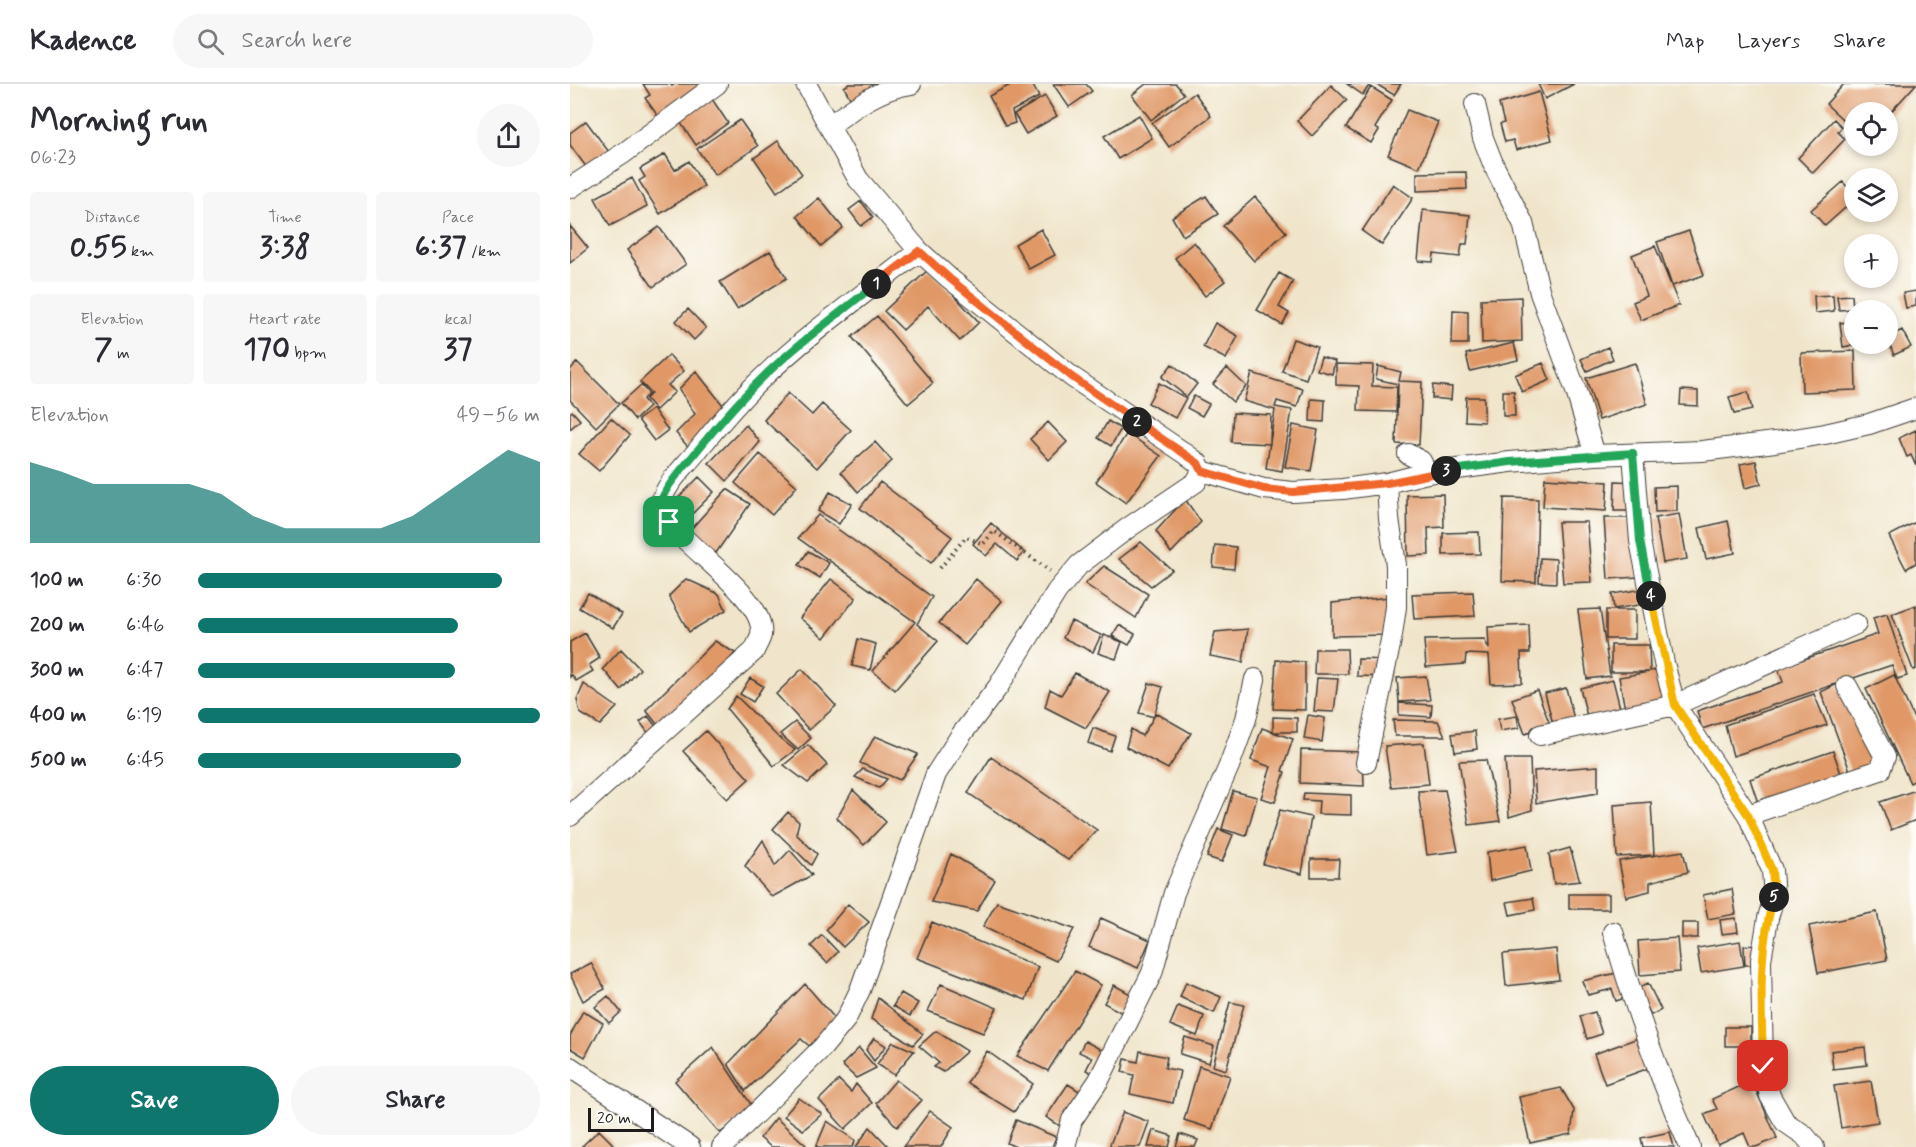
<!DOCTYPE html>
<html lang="en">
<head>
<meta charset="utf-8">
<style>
	:root { --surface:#fff; --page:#f7f7f7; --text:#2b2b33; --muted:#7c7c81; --line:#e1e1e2; --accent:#0f766e }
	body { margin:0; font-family:Mynerve,sans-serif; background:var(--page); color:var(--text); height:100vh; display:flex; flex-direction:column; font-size:22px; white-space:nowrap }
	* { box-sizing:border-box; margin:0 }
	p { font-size:20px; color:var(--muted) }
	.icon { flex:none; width:33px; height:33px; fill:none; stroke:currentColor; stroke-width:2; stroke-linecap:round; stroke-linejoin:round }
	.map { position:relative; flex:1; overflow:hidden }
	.drawer { display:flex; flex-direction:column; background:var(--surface); width:570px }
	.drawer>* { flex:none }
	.fabs { position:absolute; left:1274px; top:18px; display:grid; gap:12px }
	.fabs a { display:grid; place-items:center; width:54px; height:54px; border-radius:50%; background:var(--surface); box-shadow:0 3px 9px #0003; font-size:30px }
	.scale { position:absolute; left:18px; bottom:15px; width:66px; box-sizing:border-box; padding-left:6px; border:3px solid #1c1c1c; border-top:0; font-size:16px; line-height:21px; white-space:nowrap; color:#1c1c1c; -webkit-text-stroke:4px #fdfcf7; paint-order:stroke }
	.pin { position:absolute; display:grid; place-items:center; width:51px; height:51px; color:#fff; margin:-26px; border-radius:12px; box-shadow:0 3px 9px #0006 }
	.km { position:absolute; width:30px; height:30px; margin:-15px; border-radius:50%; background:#222; color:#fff; font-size:16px; line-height:30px; text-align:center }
	.round { display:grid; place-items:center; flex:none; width:63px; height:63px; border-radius:32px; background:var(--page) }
	.summary { display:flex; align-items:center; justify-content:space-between; height:102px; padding:0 30px }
	h1 { font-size:33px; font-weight:700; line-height:45px }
	.stats { display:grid; grid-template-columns:repeat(3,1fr); gap:9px; height:102px; padding:6px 30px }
	.stats div { display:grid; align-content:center; border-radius:6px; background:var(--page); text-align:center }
	.stats b { font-size:30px; font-weight:700 }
	.stats small { font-size:16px; font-weight:400 }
	.stats p { font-size:16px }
	.chart { height:168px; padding:12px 30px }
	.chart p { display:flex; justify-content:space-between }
	.chart svg { width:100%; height:108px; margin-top:6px; fill:var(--accent); opacity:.7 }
	.cta { display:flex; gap:12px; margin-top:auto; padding:12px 30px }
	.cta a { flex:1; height:69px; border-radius:36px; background:var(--accent); color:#fff; font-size:24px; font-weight:700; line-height:69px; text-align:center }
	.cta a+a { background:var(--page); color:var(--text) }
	ul { padding:0 30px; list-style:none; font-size:20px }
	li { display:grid; grid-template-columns:96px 72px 1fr; align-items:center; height:45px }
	li i { height:15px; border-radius:8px; background:var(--accent) }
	header { display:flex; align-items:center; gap:36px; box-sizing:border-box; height:84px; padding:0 30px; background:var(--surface); border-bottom:2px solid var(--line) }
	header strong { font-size:28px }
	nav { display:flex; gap:33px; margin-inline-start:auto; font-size:21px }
	.search { width:420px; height:54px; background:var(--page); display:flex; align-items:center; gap:15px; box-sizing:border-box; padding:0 21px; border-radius:33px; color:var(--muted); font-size:22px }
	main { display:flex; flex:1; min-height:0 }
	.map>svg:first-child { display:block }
</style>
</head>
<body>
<header>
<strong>Kadence</strong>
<div class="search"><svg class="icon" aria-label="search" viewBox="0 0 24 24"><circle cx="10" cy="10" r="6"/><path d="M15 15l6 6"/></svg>Search here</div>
<nav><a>Map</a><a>Layers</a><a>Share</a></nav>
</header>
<main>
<section class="drawer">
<div class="summary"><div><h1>Morning run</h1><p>06:23</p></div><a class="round"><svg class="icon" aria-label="share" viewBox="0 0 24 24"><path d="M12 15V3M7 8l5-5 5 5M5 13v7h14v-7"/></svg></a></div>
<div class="stats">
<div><p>Distance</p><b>0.55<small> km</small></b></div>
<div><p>Time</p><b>3:38</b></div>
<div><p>Pace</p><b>6:37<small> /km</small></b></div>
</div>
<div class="stats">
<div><p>Elevation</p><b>7<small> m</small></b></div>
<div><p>Heart rate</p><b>170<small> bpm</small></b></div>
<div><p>kcal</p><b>37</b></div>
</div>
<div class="chart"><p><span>Elevation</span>49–56 m</p>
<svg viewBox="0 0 160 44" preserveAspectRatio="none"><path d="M0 44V11L10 15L20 20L30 20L40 20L50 20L60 24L70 33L80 38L90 38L100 38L110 38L120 33L130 24L140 15L150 6L160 11V44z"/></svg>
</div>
<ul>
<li><b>100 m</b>6:30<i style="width:89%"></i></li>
<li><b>200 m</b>6:46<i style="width:76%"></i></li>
<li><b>300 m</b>6:47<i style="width:75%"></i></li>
<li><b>400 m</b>6:19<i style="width:100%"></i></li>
<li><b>500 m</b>6:45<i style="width:77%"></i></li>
</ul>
<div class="cta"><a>Save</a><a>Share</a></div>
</section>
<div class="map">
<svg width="1346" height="1063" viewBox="0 0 1346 1063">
	<rect width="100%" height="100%" fill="#fdfcf7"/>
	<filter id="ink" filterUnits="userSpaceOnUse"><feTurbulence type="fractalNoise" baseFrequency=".0167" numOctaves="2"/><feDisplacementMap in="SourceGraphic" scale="12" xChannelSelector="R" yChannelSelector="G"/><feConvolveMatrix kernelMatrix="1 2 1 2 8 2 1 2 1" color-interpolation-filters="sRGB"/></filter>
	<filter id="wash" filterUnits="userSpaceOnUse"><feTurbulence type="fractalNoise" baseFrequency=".008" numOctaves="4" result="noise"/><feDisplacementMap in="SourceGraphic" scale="24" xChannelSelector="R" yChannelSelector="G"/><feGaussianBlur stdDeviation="1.35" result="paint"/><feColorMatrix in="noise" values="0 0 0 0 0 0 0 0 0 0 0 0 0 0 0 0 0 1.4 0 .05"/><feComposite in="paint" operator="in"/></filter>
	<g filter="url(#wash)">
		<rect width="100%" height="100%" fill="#f0e5ca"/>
		<g id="blocks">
			<!-- building -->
			<path fill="#e09866" d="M73,0H100L102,2L105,0H139L90,35L75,14L80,11Z
				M279,0H320L284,21L274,3Z
				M442,0H462L469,13L442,27L445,39L435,42L419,12Z
				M483,0H516L522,7L499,23Z
				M576,0H606L614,10L581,36L562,11Z
				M777,0H800L793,11Z
				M806,0H831L824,11Z
				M968,0H1004L975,15Z
				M1274,0H1346L1317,32V28H1284V46L1256,20Z
				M761,1L777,16L742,52L727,37Z
				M801,3L822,16L805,44L809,46L801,59L776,44Z
				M969,8L982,56L946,66L943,56L935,58L930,40L934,39L929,20Z
				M625,9L641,32L599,63L582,39Z
				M140,12L158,39L126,61L108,35Z
				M475,12L487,32L456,50L444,30Z
				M837,26L868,38L849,84L818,71Z
				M569,31L582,54L548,75L534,52Z
				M1264,35L1272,43L1268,48L1275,55L1243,89L1228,74Z
				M170,36L188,62L145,91L127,65Z
				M16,37L39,68L17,84L0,61V49Z
				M208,57L232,90L207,108L184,74Z
				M95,70L105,86L119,77L134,102L90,130L69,97L75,93L70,85Z
				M896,88L897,105L847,107V89Z
				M62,94L77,122L40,142L25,114Z
				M1273,98L1284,111V116L1255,142L1241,126Z
				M823,100L843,114L812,161L792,147Z
				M636,112L648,130L613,152L602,133Z
				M685,113L716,148L684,177L653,142Z
				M249,114L273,144L251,162L227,132Z
				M291,117L303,133L291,142L279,126Z
				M853,126L900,131L897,160H892L890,173L864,170L863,178L848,177Z
				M0,142L18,164L0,179Z
				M89,143L116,180L83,203L57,166Z
				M471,145L485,171L459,185L445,160Z
				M1119,147L1134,191L1102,202L1087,158Z
				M624,158L655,197L635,212L605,174Z
				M1085,162L1109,221L1071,236L1063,218L1077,212L1062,171Z
				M200,167L217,194L167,225L150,198Z
				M359,185L409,238L390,257L358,222L333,246L314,227Z
				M709,189L723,197L709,223L719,229L712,241L687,226Z
				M1346,207V222L1336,224L1333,209Z
				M1263,211L1264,227L1245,229L1244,212Z
				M1282,211L1283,225L1269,226L1267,212Z
				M951,213L952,257L912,259L911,215Z
				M118,225L136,244L124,256L106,237Z
				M883,226L898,227V260H882Z
				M307,232L363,299L338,320L282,253Z
				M1284,237V261L1273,263L1270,239Z
				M645,239L668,252L656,275L633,263Z
				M1332,246L1341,263L1324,271L1317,254Z
				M723,255L747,263L736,295L712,287Z
				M944,259L948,276L900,287L896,270Z
				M1038,263L1043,275L1017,287L1011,275Z
				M1285,267L1286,306L1232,308L1231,269Z
				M99,271L114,287L98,301L105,308L86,326L76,315L81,309L70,298Z
				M751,273L765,277L762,290L747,286Z
				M7,278L49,320L26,343L0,316V286Z
				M973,279L980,296L952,308L945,291Z
				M1065,279L1077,320L1029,336L1016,294Z
				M602,280L627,300L617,313L592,293Z
				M766,280L803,281L802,302L827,303L826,328L788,327L789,302L766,301Z
				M808,282L831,288L829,297L852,298L849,361L826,360L828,300L806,295Z
				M657,284L676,302L663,318L643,300Z
				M126,287L156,325L119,364L106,349L125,330L109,305Z
				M682,289L733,305L727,323L707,317L705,323L722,326L712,387L696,384L705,326L674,317Z
				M589,299L616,314L605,334L578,319Z
				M71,301L79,310L73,315L79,323L65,336L51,319Z
				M863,301L882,303L881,316L862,314Z
				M1111,306L1128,307V322L1110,321Z
				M933,307H944L945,332H933Z
				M1178,308L1182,326L1164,330L1159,313Z
				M218,309L242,331L252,320L281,346L247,384L194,336Z
				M624,312L639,320L632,332L617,324Z
				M896,313H914V338L895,337Z
				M741,315L755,316L754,338L740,337Z
				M83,325L98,346L84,357L68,336Z
				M2,327L10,336L0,345V329Z
				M663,329L701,331L700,360L661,358Z
				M41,334L60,351L29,387L9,370Z
				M538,337L551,345L541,362L528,354Z
				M478,338L497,358L479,376L460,355Z
				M176,341L190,358L157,397L139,379Z
				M723,341L748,346L741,387L715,383Z
				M1346,346V382L1341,371L1337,373L1329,354Z
				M557,349L591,372L556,419L526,398Z
				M305,358L322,377L288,408L271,388Z
				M190,370L227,402L202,431L165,399Z
				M1186,377L1191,400L1175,404L1170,380Z
				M129,393L144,408L117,435L102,420Z
				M975,394L1038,398L1036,427L973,423Z
				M1045,397L1066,398L1065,427H1044Z
				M310,398L382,453L361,479L290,424Z
				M1107,402V427L1085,428L1084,403Z
				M157,405L180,420L146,469L119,447Z
				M260,408L282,420L269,440L248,427Z
				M873,410L874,443L858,444L859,471L838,472L837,411Z
				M934,414L968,415L966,498L932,497Z
				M615,415L631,438L601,469L586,447Z
				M1109,430L1117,475L1093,479L1085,434Z
				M248,431L362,513L347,540L368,557L325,606L303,587L345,538L228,454Z
				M1034,434H1063L1068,493L1038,495Z
				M1158,437L1165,469L1136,475L1129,444Z
				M988,438H1017L1022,498L993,499Z
				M1346,438V479L1336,485L1319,452Z
				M421,439L454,468L447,477L427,460L416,472L403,460Z
				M909,448L910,470L873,471V449Z
				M571,458L602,486L581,502L549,475Z
				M645,461L666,463L664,485L643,483Z
				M238,467L259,479L250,494L229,481Z
				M970,474L986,475V499L969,498Z
				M534,482L578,510L566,534L515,500Z
				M116,495L149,510L156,526L119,548L99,512Z
				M261,495L286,514L254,554L230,534Z
				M406,495L432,517L395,561L369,539Z
				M1073,505L1075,520L1044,525L1042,510Z
				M903,508L905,532L844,535L842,510Z
				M18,509L52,530L43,544L9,524Z
				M820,513L818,551L762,552V519Z
				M1346,521V585L1343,586L1322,530Z
				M1030,525L1040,592L1017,595L1008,526Z
				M1036,526H1065V555H1036Z
				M1317,530L1337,592L1327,595L1322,581L1132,645L1127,627L1213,598L1208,584L1308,550L1303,534Z
				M501,537L531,551L523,568L493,554Z
				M549,541L565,550L559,561L542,552Z
				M959,541L960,569H951L952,599L921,600L919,571L896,570L895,580L856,583L854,556L914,555L919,565L918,543Z
				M678,545L673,578L640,572L645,548Z
				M15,549L30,574L19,581L23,587L6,597L2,591L0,593V558Z
				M534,551L552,558L546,575L528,569Z
				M288,555L306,560L300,586L282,582Z
				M145,557L165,569L97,653L76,626Z
				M1041,561H1079L1080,587L1088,586L1095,624L1056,631L1049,593L1079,588H1041Z
				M51,565L70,585L51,606L33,585Z
				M745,565H777L778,590H744Z
				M788,575L819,576L818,593L787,592Z
				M706,576L735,578V626L703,625Z
				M232,585L266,622L239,646L206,610Z
				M505,589L540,608L516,644L475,623L480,605L491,611Z
				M1324,591L1346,639V696L1340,699L1296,605Z
				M856,592L860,616L829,618L827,594Z
				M180,594L193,602L183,618L170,610Z
				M747,594L768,595L764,628L744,627Z
				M1043,596L1051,628L1018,636L1010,604Z
				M579,599L593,603L584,632L586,629L621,649L598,685L556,663L561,645L572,652L584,633L569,629Z
				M14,600L47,623L30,641L10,629L7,616Z
				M1267,600L1308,676L1283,695L1251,608Z
				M996,604L1006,643L985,648L975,609Z
				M967,606L980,641L955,650L942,615Z
				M1244,610L1257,641L1163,672L1155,641Z
				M166,612L207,652L225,666L204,682L157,625Z
				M829,619L862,621L861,633L829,631Z
				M738,631L755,634L752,658L734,655Z
				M78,632L93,652L85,658L70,638Z
				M947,632L949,644L930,647L928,635Z
				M703,633L727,634V648H703L723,655L712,687L715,688L705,718L691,714L701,683L681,676L692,644L703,648Z
				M823,636L868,637L875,652H825Z
				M225,638L241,654L228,666L210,650Z
				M523,644L545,652L540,667L518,659Z
				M136,647L179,695L157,715L113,667Z
				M905,647L907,665L885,668L882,650Z
				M305,652L348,670L330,696L290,679Z
				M854,659L859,700L821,703L815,662Z
				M238,661L257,681L238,699L214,681Z
				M731,666L793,668L794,702L730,699Z
				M1263,667L1272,692L1188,719L1180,695Z
				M421,673L527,746L498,776L398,709Z
				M935,675H960L962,726L939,733Z
				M916,676L930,737L899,741L889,677Z
				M1028,682V709L966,719L964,687Z
				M293,685L317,695L309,704L285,693Z
				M283,706L316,738L294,761L267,734Z
				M875,706L888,767L857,771L848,707Z
				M1346,706V736L1321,746L1310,718Z
				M663,707L687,713L676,752L652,745Z
				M734,709L781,711V731L748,730L749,717L733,716Z
				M1081,718L1084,771L1047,773L1044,721Z
				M710,726L741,733L732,790L693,780Z
				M218,728L229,738L226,750L247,770L241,781L203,745Z
				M648,745L663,751L652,778L637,773Z
				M193,756L205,782L220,766L242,791L202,813L175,782Z
				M957,761L961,787L920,797L917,768Z
				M1000,764L1010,797L984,800L979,770Z
				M1113,767L1118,788L1080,798V807L1056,813L1049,777Z
				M381,770L425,796L407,827L361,818Z
				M741,775H769L768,793H741Z
				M1162,805L1166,830L1138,835L1133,811Z
				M999,810H1039V825H999Z
				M963,814L965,826L940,831L937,818Z
				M427,818L504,845L486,877L413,843Z
				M278,820L299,838L273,863L256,846Z
				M1307,828L1317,876L1248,889L1239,842Z
				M531,834L580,856L568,884L519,863Z
				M1166,834L1168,848L1152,850L1150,836Z
				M362,838L468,883L456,916L347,874Z
				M1112,839H1128V854H1112Z
				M252,851L268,868L257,879L241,862Z
				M1107,854L1110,888L1070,891L1068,857Z
				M1170,857L1174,882L1131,889L1127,864Z
				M1184,861L1186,881H1175L1174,862Z
				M986,865L989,896L936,902L933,870Z
				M21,879L35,905L13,917L0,890Z
				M505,887L531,901L478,987L447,972Z
				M1047,889L1055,914L1046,917L1042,905L1018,911L1012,897Z
				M616,898L651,913L644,929L610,913Z
				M1078,899L1091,926L1081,931L1068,904Z
				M235,900L268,938L243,965L231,955L175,1007L158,980Z
				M371,900L427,924L413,949L358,927Z
				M544,901L564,912L554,930L534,919Z
				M331,909L348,919L340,932L323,922Z
				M38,912L51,928L39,939L25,923Z
				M308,914L353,950L343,961L301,935Z
				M660,918L674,921L656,986L643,982Z
				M608,922L634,932L627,952L600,941Z
				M13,927L33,939L15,973L0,964V952Z
				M1025,928L1032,950L1017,955L1010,932Z
				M1155,943H1181V962H1155Z
				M366,947L397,967L373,988L364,983L369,979L349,962Z
				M615,953L644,962L639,979L610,970Z
				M304,954L316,962L304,977L296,966Z
				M1068,954L1079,984L1035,1000L1024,970Z
				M515,957L539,970L527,992L516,986L522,974L509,968Z
				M323,958L344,967L324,991L307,980Z
				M143,963L184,1025L150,1049L105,997Z
				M1295,963L1297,981L1263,985L1261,967Z
				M289,964L306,984L286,994L272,981Z
				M417,967L463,1000L444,1028L397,999Z
				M570,967L597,973L595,984L610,987L603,1019L560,1010L564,991L552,988L555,975L568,978Z
				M629,982L660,992L642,1045L614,1036Z
				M269,996L281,1008L286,1000L302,1019L275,1045L249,1016Z
				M326,996L352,1016L327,1043L306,1019Z
				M1182,997L1207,1054L1186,1063H1180L1174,1049L1148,1061L1134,1030L1147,1025L1142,1015Z
				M1301,997L1308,1038L1271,1044L1264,1002Z
				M498,1000L514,1010L493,1044L476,1033Z
				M991,1004L1004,1026L1001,1050L960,1059L949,1013Z
				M229,1014L252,1030L233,1046L214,1032Z
				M360,1027L383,1043L371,1063H333Z
				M553,1028L579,1038L570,1063H539Z
				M206,1034L238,1063H201L190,1054Z
				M446,1036L486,1053L482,1063H446L437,1059Z
				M257,1037L285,1056L283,1063H246Z
				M300,1043L319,1063H286Z
				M29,1046L43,1060L40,1063H11Z
				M583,1046L602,1052L599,1063H578Z
				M1100,1048L1104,1063H1073L1071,1054Z
				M610,1050L628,1056L625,1063H606Z"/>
		</g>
	</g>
	<g filter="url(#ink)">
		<use href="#blocks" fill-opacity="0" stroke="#3c3a36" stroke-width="1.5"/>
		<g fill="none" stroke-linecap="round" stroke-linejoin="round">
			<!-- minor casing -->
			<g stroke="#3c3a36" stroke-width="22">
				<path id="minor" d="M905,20L913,54L924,82L953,139L970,209L1006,307L1025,371
					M259,42C283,24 310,4 341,0
					M0,104L54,69L147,0
					M838,370L851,377L857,389
					M1063,370L1070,457L1094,579L1105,621L1178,731L1202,786L1204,813L1198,834L1191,876L1193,982L1200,1012L1215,1038L1234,1051L1244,1063
					M632,387L694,405L723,408L773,405L817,399L857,389L940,378L1025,371L1132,367L1205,358L1255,350L1299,340L1346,324
					M970,651L1105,621L1286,540
					M796,679L822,551L826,523V481L819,435L817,399
					M1178,731L1310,686L1315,673L1277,602
					M0,732L184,567C186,562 190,556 191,551C198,509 87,447 91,421C93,403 112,385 123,372C143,347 164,322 186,300C236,251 294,210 349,167
					M1043,848C1064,921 1089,993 1120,1063
					M0,983L120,1063
					M152,1063L253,963L276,935L290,906L366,690L391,651L428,603L487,507L509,481L558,444L626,398L632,387L628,379L616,370L502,293L379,194L349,167L288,95L236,0
					M495,1063L502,1036L529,996L582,889L604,809L659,682L676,635L685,595"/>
			</g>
			<!-- path -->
			<path stroke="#3c3a36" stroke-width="4" stroke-dasharray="1.5 4.5" stroke-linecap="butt" d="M370,484L396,453L413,460L424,447L480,487"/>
			<!-- minor -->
			<use href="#minor" stroke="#fff" stroke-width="20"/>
		</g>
	</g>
	<g fill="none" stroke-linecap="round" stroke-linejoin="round" filter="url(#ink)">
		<!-- split-1 casing -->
		<g stroke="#fff" stroke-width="12">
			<path id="split-1" d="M99,438C95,434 90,429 90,423C91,407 112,385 122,373C142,348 163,323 186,300C223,263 266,232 306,200"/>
		</g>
		<!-- split-2 casing -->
		<g stroke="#fff" stroke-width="12">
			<path id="split-2" d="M306,200L349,167L379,194L502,293L567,338"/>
		</g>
		<!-- split-3 casing -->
		<g stroke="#fff" stroke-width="12">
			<path id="split-3" d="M567,338L628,379L632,387L694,405L723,408L817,399L876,387"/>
		</g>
		<!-- split-4 casing -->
		<g stroke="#fff" stroke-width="12">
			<path id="split-4" d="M876,387L940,378L1063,369L1070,457L1081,512"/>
		</g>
		<!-- split-5 casing -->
		<g stroke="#fff" stroke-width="12">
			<path id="split-5" d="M1081,512L1105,621L1178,731L1202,786L1204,813"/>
		</g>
		<!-- split-6 casing -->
		<g stroke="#fff" stroke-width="12">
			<path id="split-6" d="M1193,982C1192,925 1187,868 1204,813"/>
		</g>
		<!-- split-1 -->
		<use href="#split-1" stroke="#22a559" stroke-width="8"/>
		<!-- split-2 -->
		<use href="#split-2" stroke="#f0652b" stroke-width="8"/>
		<!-- split-3 -->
		<use href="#split-3" stroke="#f0652b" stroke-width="8"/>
		<!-- split-4 -->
		<use href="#split-4" stroke="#22a559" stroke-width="8"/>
		<!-- split-5 -->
		<use href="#split-5" stroke="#f5b400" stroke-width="8"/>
		<!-- split-6 -->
		<use href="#split-6" stroke="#f5b400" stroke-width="8"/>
	</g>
</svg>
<div class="fabs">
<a><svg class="icon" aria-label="locate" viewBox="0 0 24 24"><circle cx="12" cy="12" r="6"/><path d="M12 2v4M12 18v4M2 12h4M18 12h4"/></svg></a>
<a><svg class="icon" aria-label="layers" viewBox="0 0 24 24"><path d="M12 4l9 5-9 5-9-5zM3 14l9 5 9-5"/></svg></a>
<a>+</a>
<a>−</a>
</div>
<div class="scale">20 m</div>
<div class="pin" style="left:99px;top:438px;background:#1e9e55"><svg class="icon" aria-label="arrive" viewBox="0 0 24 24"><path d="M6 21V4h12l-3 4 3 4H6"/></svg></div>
<div class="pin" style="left:1193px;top:982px;background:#d93025"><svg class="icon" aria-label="check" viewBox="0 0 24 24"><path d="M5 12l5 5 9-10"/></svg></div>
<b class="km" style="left:306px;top:200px">1</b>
<b class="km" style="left:567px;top:338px">2</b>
<b class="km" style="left:876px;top:387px">3</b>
<b class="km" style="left:1081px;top:512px">4</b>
<b class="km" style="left:1204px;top:813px">5</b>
</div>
</main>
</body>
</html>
